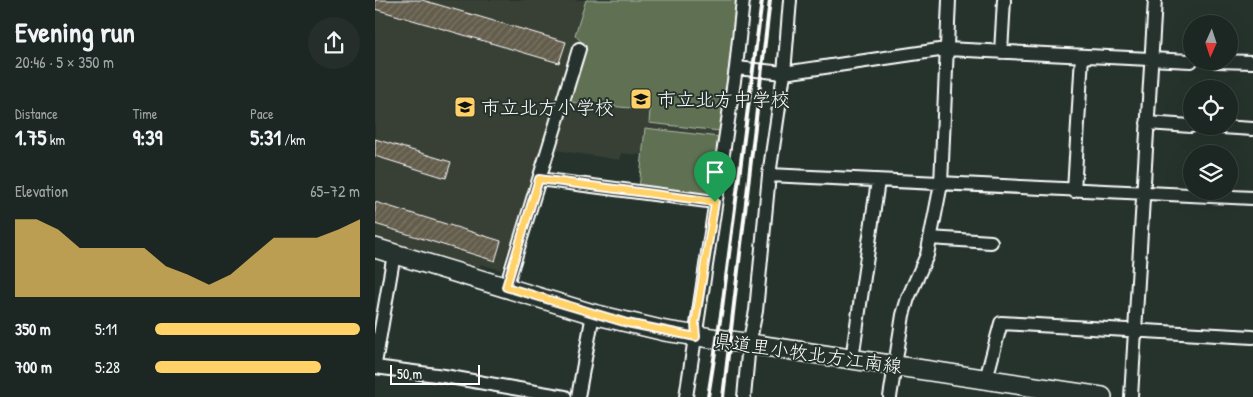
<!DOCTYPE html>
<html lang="en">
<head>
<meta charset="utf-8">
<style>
	:root { --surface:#1c2622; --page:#252e2a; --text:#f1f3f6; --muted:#a0a5a5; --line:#3a4340; --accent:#ffd166 }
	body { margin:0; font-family:"Patrick Hand","Klee One",sans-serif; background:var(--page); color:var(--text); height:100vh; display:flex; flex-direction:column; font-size:19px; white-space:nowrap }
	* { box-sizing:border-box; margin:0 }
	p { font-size:16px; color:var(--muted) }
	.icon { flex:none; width:28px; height:28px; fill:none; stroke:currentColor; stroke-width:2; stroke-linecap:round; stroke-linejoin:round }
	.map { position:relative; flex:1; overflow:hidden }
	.side { display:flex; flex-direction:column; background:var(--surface); width:375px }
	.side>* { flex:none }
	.needle { width:32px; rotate:183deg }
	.tools { position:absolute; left:808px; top:15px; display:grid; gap:10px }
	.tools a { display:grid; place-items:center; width:55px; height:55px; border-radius:50%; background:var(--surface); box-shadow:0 5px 20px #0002,0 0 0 1px var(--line); font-size:25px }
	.scale { position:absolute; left:15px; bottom:12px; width:90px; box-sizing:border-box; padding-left:5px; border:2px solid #fff; border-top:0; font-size:14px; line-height:18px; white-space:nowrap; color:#fff; -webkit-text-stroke:4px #26332d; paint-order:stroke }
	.pin { position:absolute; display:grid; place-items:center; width:42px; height:42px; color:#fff; margin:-51px -21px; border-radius:50% 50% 50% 0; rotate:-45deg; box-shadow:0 0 5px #0007 }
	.pin .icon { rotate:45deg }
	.round { display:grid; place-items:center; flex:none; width:52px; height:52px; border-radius:26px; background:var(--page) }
	.head { display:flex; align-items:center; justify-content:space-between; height:85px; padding:0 15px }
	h1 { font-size:28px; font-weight:700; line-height:38px }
	.stats { display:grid; grid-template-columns:repeat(3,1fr); gap:8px; height:85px; padding:5px 15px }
	.stats div { display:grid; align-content:center }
	.stats b { font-size:21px; font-weight:700 }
	.stats small { font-size:14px; font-weight:400 }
	.stats p { font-size:14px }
	.chart { height:140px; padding:10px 15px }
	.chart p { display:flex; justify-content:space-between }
	.chart svg { width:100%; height:90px; margin-top:5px; fill:var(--accent); opacity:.7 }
	ul { padding:0 15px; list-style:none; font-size:16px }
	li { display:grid; grid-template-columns:80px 60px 1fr; align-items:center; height:38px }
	li i { height:12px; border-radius:6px; background:var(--accent) }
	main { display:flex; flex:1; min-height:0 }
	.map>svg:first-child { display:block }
</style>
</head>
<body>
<main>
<section class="side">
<div class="head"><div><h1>Evening run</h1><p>20:46 · 5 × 350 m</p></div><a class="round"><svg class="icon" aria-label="share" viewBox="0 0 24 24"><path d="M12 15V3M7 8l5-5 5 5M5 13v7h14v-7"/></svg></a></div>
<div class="stats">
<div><p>Distance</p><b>1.75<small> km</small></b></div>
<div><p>Time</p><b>9:39</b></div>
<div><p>Pace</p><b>5:31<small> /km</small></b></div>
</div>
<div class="chart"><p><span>Elevation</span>65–72 m</p>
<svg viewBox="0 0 160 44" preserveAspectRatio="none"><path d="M0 44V6L10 6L20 11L30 20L40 20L50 20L60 20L70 29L80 33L90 38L100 33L110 24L120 15L130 15L140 15L150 11L160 6V44z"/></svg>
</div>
<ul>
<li><b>350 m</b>5:11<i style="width:100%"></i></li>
<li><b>700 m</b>5:28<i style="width:81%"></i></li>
</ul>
</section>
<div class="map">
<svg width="878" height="397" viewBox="0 0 878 397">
	<defs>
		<pattern id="building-hatch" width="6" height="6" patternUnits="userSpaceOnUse" patternTransform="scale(1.25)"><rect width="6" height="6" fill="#645d4c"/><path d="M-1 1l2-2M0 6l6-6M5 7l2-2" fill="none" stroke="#7b7567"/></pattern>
	</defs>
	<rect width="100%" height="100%" fill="#26332d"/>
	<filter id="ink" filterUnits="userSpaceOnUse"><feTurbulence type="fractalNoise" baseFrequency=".02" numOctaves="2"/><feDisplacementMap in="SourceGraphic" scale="10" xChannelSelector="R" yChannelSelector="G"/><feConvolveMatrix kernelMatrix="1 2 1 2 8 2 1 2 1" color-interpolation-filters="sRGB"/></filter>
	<g filter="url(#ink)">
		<!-- built -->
		<path fill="#394036" d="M0,0H363L335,197L267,155L246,153L245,160L168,148L137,250H133L126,270L106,264L104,268L0,237Z"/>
		<!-- park -->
		<path fill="#607153" stroke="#b0b8a9" d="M211,0H363L345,131L274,123L275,110L194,102L210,46L200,35Z
			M270,128L344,137L335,197L264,189Z"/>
		<!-- building -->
		<path fill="url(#building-hatch)" stroke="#fff" d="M0,0H47L191,42L184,63L0,9Z
			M0,139L76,162L71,178L0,156Z
			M0,202L126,241L120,261L0,224Z"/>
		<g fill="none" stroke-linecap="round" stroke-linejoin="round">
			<!-- minor casing -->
			<g stroke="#fff" stroke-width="16">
				<path id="minor" d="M626,52L629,0
					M841,61L878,62
					M361,68L409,73L571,49L816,61
					M772,123L816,126
					M830,126L878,129
					M394,175L878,198
					M164,179L340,202
					M699,191L707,56
					M555,238L616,242
					M131,287L204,49
					M477,359L503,181
					M0,364L19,254
					M0,367L69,376L190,397
					M611,379L626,323L878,337
					M203,397L218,314
					M311,397L361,68L368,0
					M369,397L374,344L381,311L394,175L409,73L415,0
					M515,397L528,315L533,298L552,255L566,184L574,0
					M756,397L780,0"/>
			</g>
			<!-- secondary casing -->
			<g stroke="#fff" stroke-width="22">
				<path id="secondary" d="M0,248L218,314L290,331L727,397"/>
			</g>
			<!-- minor -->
			<use href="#minor" stroke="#26332d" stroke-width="12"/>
			<!-- secondary -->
			<use href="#secondary" stroke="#26332d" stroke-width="19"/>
			<!-- rail -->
			<path stroke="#fff" stroke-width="4" d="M333,397L347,308L387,0
				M348,397L395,0"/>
		</g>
	</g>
	<g fill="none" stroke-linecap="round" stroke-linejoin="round" filter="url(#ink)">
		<!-- route casing -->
		<g stroke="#fff" stroke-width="10">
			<path id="route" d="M164,179L340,202L320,324L321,337L252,323L131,287Z"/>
		</g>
		<!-- route -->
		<use href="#route" stroke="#ffd166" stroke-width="6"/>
	</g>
	<!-- icons -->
	<defs>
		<g id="school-square" transform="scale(1.125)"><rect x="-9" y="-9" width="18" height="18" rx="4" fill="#ffd166" stroke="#26332d"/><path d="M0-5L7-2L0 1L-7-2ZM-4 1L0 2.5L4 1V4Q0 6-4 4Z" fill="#111"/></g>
	</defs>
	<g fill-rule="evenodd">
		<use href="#school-square" x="266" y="99"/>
		<use href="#school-square" x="90" y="107"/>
	</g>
	<g text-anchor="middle" stroke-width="4" stroke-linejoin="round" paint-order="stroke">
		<!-- poi labels -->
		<g font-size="19" fill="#fff" stroke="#26332d" text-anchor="start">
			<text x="282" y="106">市立北方中学校</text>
			<text x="106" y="114">市立北方小学校</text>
		</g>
		<!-- street labels -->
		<g font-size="19" fill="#fff" stroke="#26332d">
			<text transform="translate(433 353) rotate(8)" y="7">県道里小牧北方江南線</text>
		</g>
	</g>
</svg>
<div class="tools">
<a><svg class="needle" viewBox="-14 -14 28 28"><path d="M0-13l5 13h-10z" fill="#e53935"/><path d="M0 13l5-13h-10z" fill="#a0a5a5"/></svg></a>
<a><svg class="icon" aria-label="locate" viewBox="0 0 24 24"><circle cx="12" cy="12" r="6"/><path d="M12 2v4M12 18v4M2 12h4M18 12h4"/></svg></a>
<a><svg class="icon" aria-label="layers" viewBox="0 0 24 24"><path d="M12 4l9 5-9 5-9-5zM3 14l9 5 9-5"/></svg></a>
</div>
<div class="scale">50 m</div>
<div class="pin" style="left:340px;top:202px;background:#1e9e55"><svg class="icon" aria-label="arrive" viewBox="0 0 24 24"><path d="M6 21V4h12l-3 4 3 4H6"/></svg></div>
</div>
</main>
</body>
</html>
